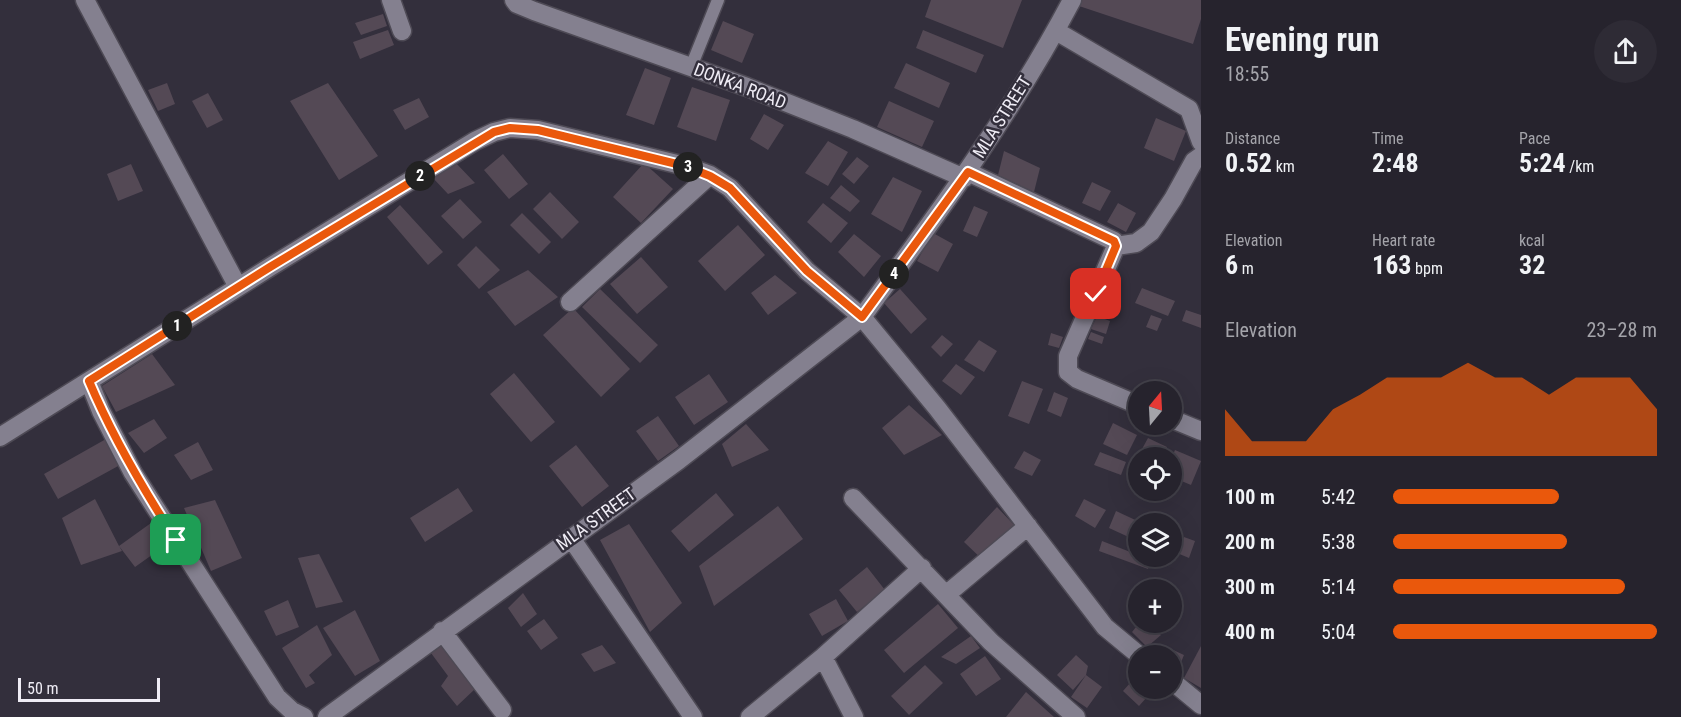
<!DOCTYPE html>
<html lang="en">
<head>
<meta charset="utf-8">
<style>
	:root { --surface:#26232d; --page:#2e2b35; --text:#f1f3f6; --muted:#a4a4aa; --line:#424049; --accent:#ea580c }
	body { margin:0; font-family:"Roboto Condensed",sans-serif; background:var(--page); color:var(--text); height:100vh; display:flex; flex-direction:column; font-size:22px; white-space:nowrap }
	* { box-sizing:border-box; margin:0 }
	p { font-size:20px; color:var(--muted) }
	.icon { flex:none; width:33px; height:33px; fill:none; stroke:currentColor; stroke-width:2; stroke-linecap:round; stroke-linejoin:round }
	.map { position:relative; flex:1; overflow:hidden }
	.sheet { display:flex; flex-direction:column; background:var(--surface); width:480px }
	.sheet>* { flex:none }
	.needle { width:39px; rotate:18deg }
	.tools { position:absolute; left:1128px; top:381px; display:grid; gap:12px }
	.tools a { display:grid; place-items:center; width:54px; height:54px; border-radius:50%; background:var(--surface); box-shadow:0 6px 24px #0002,0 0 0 2px var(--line); font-size:30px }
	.scale { position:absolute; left:18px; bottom:15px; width:142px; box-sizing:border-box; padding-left:6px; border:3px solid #efecf5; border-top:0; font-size:16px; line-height:21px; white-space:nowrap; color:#efecf5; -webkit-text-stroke:4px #332f3c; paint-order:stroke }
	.pin { position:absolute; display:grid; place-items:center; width:51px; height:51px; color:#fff; margin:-26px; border-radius:12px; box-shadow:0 3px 9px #0006 }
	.km { position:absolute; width:30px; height:30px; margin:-15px; border-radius:50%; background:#222; color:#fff; font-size:16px; line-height:30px; text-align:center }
	.round { display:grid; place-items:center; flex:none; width:63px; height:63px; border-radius:32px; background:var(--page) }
	.overview { display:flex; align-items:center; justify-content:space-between; height:102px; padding:0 24px }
	h1 { font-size:33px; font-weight:700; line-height:45px }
	.stats { display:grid; grid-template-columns:repeat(3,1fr); gap:9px; height:102px; padding:6px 24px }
	.stats div { display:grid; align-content:center }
	.stats b { font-size:26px; font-weight:700 }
	.stats small { font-size:16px; font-weight:400 }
	.stats p { font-size:16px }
	.chart { height:168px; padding:12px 24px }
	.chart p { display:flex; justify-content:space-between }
	.chart svg { width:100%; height:108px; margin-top:6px; fill:var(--accent); opacity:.7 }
	ul { padding:0 24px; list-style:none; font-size:20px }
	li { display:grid; grid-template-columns:96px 72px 1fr; align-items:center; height:45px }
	li i { height:15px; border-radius:8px; background:var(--accent) }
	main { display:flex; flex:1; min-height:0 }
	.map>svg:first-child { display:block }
</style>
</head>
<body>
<main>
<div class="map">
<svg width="1201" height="717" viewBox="0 0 1201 717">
	<rect width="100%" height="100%" fill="#332f3c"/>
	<!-- building -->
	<path fill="#544955" d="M931,0H1022L1003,48L925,17Z
		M1078,0H1201V19L1193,44L1076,5Z
		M383,14L387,26L361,35L355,23Z
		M723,21L754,34L742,63L711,50Z
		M388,30L394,45L360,59L353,42Z
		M923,30L984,55L976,73L916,48Z
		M906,63L950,83L939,108L894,88Z
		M645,68L671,78L654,125L626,115Z
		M167,83L175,104L158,111L148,90Z
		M328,83L378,156L339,180L290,101Z
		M692,87L730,100L716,141L677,127Z
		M208,93L223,120L207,128L192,101Z
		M419,98L429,117L405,130L393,110Z
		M889,101L934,121L922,147L877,127Z
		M764,114L784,125L768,150L750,139Z
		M1156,118L1186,131L1174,161L1144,148Z
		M828,141L848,152L828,186L805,173Z
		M1004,151L1040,168L1034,192L998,175Z
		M503,154L528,184L509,199L484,170Z
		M857,157L869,166L854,184L842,174Z
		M455,162L475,183L448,194L432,177Z
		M644,163L673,189L641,223L613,197Z
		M131,164L143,191L118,201L107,174Z
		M893,177L922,191L902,232L871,214Z
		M1092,182L1111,191L1100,211L1082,203Z
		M841,185L860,201L850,212L830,198Z
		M550,192L579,222L562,239L533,209Z
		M460,199L482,222L463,239L441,216Z
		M823,203L848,223L831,243L807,222Z
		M1118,203L1136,213L1126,232L1107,222Z
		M400,205L443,252L428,265L387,217Z
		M974,206L988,212L977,237L963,231Z
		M522,213L551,242L539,254L510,225Z
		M738,225L765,255L725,291L698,261Z
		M933,233L953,244L938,272L917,261Z
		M854,234L881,256L864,277L838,252Z
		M476,246L500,270L479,289L457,265Z
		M641,257L668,287L637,314L610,284Z
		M528,270L558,297L515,326L487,292Z
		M775,275L797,293L768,315L751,293Z
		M1142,288L1175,301L1168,316L1135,303Z
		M600,289L658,345L640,363L582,307Z
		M900,289L927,319L911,334L884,303Z
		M573,308L630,369L601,397L543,335Z
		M1186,310L1201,315V328L1182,321Z
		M1151,315L1162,319L1157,331L1146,327Z
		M1097,316L1110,321L1106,334L1091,329Z
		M1091,332L1104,337L1102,344L1088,339Z
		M1051,333L1063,337L1059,348L1048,345Z
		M942,335L953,344L941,357L931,347Z
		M979,340L997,351L984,372L964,360Z
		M152,354L175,385L116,412L102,386Z
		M956,364L975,377L961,395L942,381Z
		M514,373L555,422L531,442L490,394Z
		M709,374L728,402L694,425L675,397Z
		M1022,381L1043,389L1029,424L1008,416Z
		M1054,392L1068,398L1061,417L1047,411Z
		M909,405L942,435L904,455L882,428Z
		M658,416L679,446L658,461L636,431Z
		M154,419L167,438L144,453L128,433Z
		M1113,423L1137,435L1127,455L1103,444Z
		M746,424L769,450L732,467L722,444Z
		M1148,438L1167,447L1162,458H1138V461L1136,460Z
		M106,439L120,465L58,499L44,474Z
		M198,442L213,470L191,480L174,455Z
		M576,445L609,486L582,507L549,466Z
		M1175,450L1201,461L1191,485L1172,477V457Z
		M1024,451L1041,460L1032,476L1014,468Z
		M1100,452L1126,462L1121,475L1094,465Z
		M458,488L473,511L425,542L410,518Z
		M716,493L734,515L689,552L671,531Z
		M95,499L119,546L151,523L166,545L135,567L119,546L122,551L81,565L62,518Z
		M1084,499L1106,510L1095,528L1075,516Z
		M215,500L242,558L211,571L184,508Z
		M778,506L803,539L714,606L699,566Z
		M997,507L1017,528L985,562L964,542Z
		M1116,511L1144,524H1138L1133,539L1109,528Z
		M629,524L682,603L650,632L600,540Z
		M1184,537L1195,541L1189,558L1177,553Z
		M1102,541L1151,560L1148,569L1099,551Z
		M319,554L343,602L316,608L298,558Z
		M867,567L885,590L857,612L839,590Z
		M523,593L537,614L521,627L508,608Z
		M836,599L848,621L822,636L809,614Z
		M288,600L299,627L276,636L264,611Z
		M938,604L958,628L904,673L884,650Z
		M355,610L380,661L355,676L323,628Z
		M544,619L558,638L541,650L527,631Z
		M1140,622H1148L1161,635L1147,647L1132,632Z
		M317,625L332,655L309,675L315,683L306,688L282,648Z
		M971,636L980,648L956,664L941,657Z
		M442,644L475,689L457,706L441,686L448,676L431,653Z
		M602,645L616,663L594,672L581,654Z
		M1201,646V688L1184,678Z
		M1171,649L1184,655L1177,672L1172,669V656H1167Z
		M1076,655L1088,666L1086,675L1073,690L1057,675Z
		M985,656L1001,679L976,696L960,674Z
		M925,665L943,683L909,715L891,696Z
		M1138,674V688H1155L1139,706L1123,691Z
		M1086,675L1102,687L1087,708L1071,697Z
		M1026,692L1054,717H1006Z"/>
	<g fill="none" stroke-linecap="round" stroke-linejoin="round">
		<!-- lane casing -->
		<g stroke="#4e4a55" stroke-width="15">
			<path id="lane" d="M691,67L718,0"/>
		</g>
		<!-- street casing -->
		<g stroke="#4e4a55" stroke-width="21">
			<path id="street" d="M85,0L238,287
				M391,0L402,31
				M514,0L517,4L534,11L747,87L853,129L964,178
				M1056,31L1189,109L1201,142
				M968,172L1114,241L1116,246L1068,356V372L1077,379L1138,405
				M1116,246L1136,243L1151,232L1173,199L1194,161L1201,156
				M570,302L710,175
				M89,381L101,411L133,473L277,697L292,711L304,717
				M1172,419L1201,431
				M0,437L270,267L475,141L494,132L510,128L538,130L685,166L710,175L730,188L807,271L862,317C937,215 1013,112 1072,0
				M853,498L991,642L1076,717
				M571,538L693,717
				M947,594L1028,526
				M442,631L502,710
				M823,657L854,717
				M1172,681L1201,705
				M327,717L679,460L862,317L937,408L1105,627L1140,656
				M750,717L823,657L922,568"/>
		</g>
		<!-- lane -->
		<use href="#lane" stroke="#84808f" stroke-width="12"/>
		<!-- street -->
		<use href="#street" stroke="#84808f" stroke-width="18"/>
	</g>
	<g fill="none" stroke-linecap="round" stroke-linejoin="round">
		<!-- route casing -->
		<g stroke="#fff" stroke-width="12">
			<path id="route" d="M176,540C143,489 113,438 89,381L270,267L494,132L510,128L538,130L685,166L710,176L730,188L807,271L862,317L968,172L1114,241L1116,246L1096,294"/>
		</g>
		<!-- route -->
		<use href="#route" stroke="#ea580c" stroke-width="8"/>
	</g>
	<g text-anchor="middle" stroke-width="5" stroke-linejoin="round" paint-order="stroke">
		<!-- street labels -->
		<g font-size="18" fill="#efecf5" stroke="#332f3c">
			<text transform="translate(740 86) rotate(21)" y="6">DONKA ROAD</text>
			<text transform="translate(1002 117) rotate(-58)" y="6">MLA STREET</text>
			<text transform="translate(596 519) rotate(-36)" y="6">MLA STREET</text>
		</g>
	</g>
</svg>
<div class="tools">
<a><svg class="needle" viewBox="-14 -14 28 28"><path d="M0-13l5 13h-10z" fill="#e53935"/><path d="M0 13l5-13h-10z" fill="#a4a4aa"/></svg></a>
<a><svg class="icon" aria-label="locate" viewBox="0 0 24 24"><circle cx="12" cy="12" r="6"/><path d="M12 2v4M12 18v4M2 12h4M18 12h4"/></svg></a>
<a><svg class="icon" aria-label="layers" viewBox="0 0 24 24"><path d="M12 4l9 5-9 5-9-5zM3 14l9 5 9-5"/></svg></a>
<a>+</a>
<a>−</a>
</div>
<div class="scale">50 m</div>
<div class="pin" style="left:176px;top:540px;background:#1e9e55"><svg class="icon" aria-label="arrive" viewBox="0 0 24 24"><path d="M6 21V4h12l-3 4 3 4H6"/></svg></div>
<div class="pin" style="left:1096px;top:294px;background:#d93025"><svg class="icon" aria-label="check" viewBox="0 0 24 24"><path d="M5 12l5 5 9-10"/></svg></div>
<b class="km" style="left:177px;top:326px">1</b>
<b class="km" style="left:420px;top:176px">2</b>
<b class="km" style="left:688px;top:167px">3</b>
<b class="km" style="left:894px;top:274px">4</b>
</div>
<section class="sheet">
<div class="overview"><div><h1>Evening run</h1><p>18:55</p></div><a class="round"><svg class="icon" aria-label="share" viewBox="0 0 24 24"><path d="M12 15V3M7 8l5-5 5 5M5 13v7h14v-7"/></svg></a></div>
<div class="stats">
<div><p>Distance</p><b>0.52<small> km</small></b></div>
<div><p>Time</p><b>2:48</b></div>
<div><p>Pace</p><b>5:24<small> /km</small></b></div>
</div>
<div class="stats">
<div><p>Elevation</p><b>6<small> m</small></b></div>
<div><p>Heart rate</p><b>163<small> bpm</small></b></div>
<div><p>kcal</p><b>32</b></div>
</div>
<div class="chart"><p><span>Elevation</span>23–28 m</p>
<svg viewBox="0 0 160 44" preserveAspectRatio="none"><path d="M0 44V25L10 38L20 38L30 38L40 25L50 19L60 12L70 12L80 12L90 6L100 12L110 12L120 19L130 12L140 12L150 12L160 25V44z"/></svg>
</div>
<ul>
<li><b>100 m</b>5:42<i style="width:63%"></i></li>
<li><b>200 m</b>5:38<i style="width:66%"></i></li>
<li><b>300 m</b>5:14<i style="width:88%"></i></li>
<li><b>400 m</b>5:04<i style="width:100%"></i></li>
</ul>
</section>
</main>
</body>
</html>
